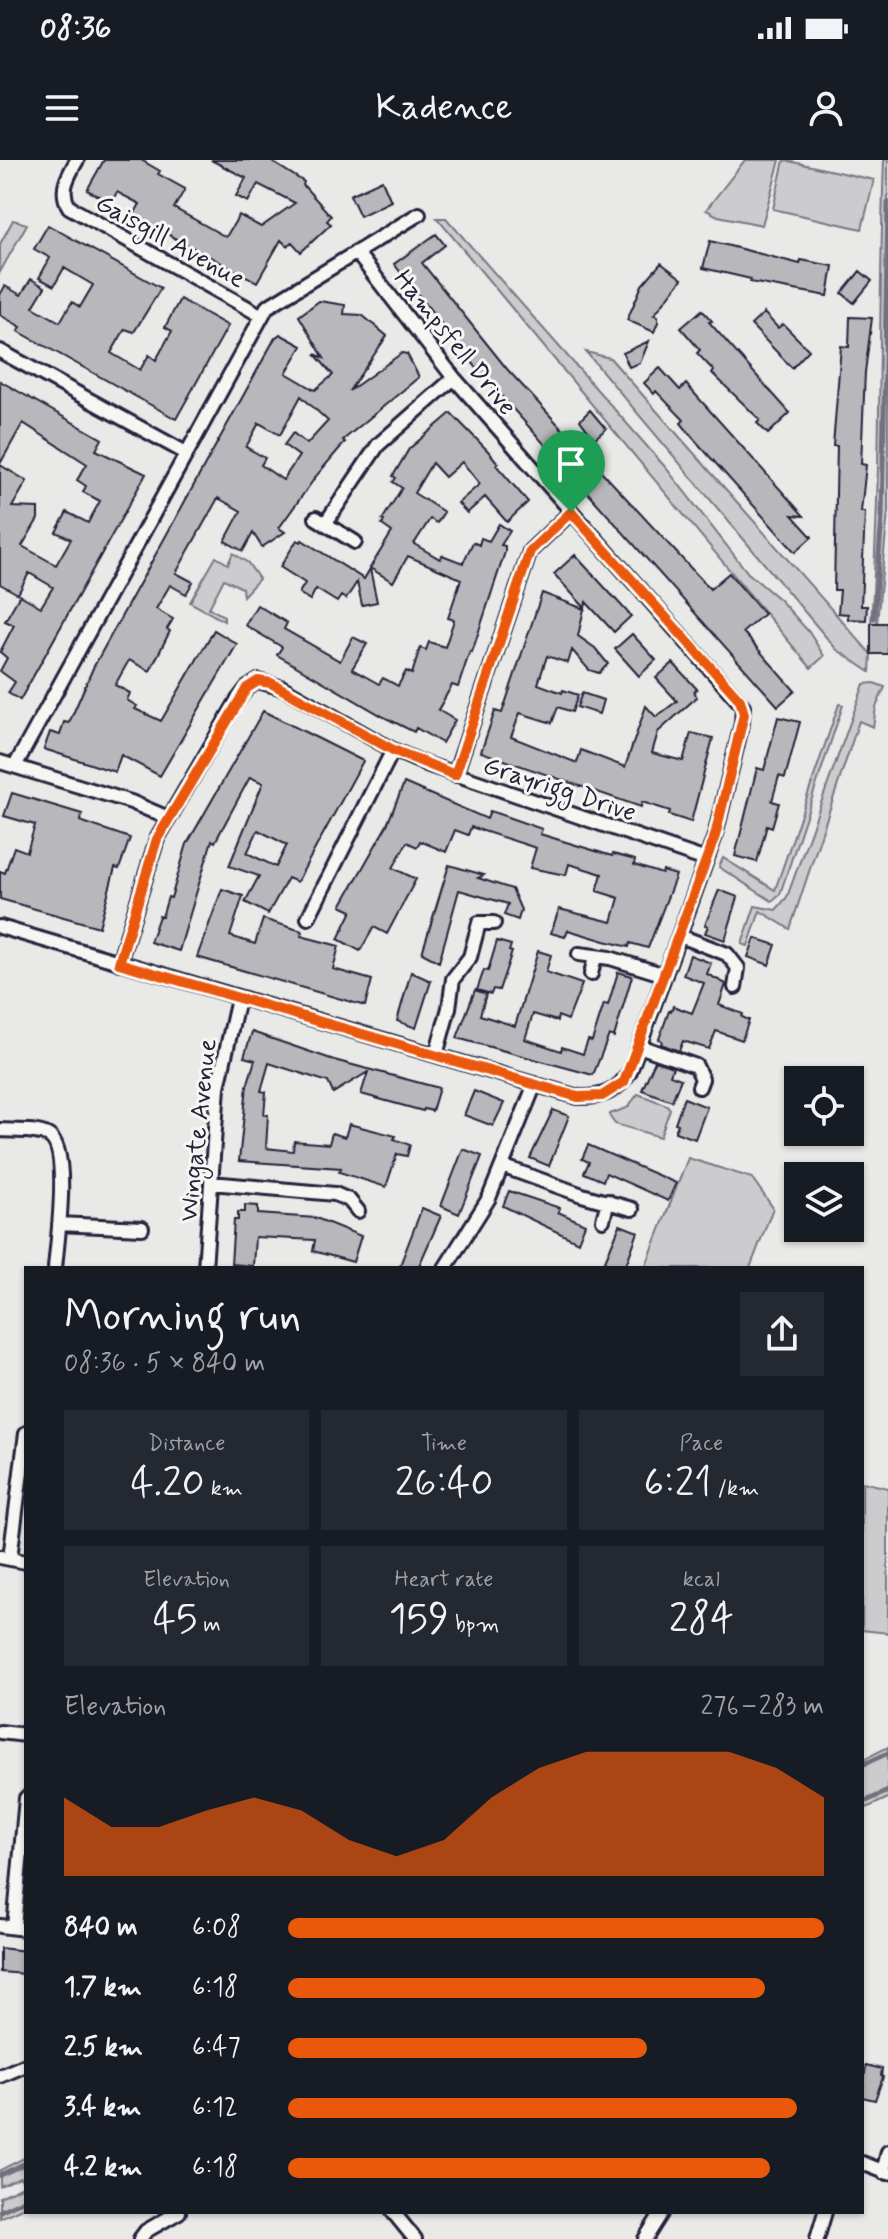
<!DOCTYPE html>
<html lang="en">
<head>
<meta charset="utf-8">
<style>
	:root { --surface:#171b24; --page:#242831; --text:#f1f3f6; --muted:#9ea1a6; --accent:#ea580c }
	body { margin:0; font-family:Mynerve,sans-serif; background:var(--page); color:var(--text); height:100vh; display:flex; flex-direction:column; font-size:30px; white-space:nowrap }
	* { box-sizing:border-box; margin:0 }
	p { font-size:26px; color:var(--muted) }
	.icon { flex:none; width:44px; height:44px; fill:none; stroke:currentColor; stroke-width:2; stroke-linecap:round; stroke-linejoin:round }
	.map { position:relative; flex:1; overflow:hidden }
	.side { position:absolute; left:24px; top:1106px; width:840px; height:948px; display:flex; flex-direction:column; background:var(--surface); border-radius:0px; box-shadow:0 2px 6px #0004 }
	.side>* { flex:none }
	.buttons { position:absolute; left:784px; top:906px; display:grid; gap:16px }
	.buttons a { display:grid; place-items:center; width:80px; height:80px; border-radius:0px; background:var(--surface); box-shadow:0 2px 6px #0004; font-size:40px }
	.pin { position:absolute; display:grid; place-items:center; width:68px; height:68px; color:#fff; margin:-82px -34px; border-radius:50% 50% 50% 0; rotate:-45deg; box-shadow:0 0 8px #0007 }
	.pin .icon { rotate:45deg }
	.round { display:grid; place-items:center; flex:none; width:84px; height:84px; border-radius:0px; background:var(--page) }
	.summary { display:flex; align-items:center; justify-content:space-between; height:136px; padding:0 40px }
	h1 { font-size:44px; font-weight:600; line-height:60px }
	.stats { display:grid; grid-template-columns:repeat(3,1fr); gap:12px; height:136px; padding:8px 40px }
	.stats div { display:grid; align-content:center; border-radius:0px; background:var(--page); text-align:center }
	.stats b { font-size:40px; font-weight:600 }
	.stats small { font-size:22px; font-weight:400 }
	.stats p { font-size:22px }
	.chart { height:224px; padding:16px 40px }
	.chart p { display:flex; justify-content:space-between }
	.chart svg { width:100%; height:144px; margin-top:8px; fill:var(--accent); opacity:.7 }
	ul { padding:0 40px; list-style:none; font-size:26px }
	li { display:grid; grid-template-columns:128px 96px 1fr; align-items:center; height:60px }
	li i { height:20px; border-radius:10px; background:var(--accent) }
	.status { display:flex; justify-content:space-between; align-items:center; height:56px; padding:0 40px; background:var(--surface); direction:ltr }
	.status svg { height:22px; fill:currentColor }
	header { display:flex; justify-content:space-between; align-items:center; height:104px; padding:0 40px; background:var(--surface); font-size:36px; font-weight:600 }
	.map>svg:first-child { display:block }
</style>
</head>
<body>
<div class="status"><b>08:36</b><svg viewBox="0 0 49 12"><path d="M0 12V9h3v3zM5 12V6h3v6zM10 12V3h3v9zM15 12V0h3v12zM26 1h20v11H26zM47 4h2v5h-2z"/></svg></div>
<header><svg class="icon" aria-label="menu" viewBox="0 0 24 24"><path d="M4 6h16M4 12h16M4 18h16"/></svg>Kadence<svg class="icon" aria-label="person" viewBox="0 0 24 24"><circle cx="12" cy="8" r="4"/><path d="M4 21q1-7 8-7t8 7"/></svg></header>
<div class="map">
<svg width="888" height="2079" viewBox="0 0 888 2079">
	<rect width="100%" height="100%" fill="#e9e9e7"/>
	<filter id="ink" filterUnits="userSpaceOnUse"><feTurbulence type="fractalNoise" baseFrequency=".0125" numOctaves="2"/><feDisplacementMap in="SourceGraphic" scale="16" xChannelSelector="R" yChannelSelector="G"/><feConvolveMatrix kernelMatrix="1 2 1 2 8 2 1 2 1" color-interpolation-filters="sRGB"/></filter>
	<g filter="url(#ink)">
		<!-- green -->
		<path fill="#ccccce" stroke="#777784" stroke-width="2" d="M745,0H780L762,65L718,56L706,50Z
			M784,0L874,20L862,69L773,49Z
			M884,0H888V352L877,463H871C882,309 878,154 884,0Z
			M437,58H446L666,308L748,413L780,440L809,472L824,496L811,508Z
			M13,60L27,64L0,112V84Z
			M586,192L610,198L871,494L870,512L836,489Z
			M233,393L248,403L259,419L243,436L242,428L224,419L209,448L224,456V461L190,442L216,397L228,404Z
			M874,523L885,527L876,547L873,567L859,561L790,769L760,751L748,786L742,784L755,746L776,750L787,737L864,524Z
			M839,544L843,545L780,734L772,741L719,707L723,698L775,730Z
			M638,934L667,945L670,949L660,977L615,964L610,957V954L627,948Z
			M688,998L752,1018L773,1048L750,1108H645Z
			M862,1322L888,1328V1473L862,1470Z
			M888,1587V1638L862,1650V1600Z
			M26,1997V2046L0,2058V2037L25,2025L20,2017L0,2026V2010Z"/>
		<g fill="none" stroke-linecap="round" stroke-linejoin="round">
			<!-- stream -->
			<path stroke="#71717f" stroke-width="5" d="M874,458L882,357L888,42
				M862,1605L888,1593
				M862,1643L888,1631
				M0,2015L26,2003
				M0,2051L26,2039"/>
		</g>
		<!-- building -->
		<path fill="#b8b8bc" stroke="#22223b" stroke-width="2" fill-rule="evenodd" d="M104,0H141L160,11L158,14L185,29L174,48L226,77L239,55L261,67L295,43L258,24L248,42L236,36L246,18L211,0H269L304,22L303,25L331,56L327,61L331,64L301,92L292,82L287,86L281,80L257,122L133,56L140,44L117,32L111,43L87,30Z
			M382,20L391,41L360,56L350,35Z
			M48,65L161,128L134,172L125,169L111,193L140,210L149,195L156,200L172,171L165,167L180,139L228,166L176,259L18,171L21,167L0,155V135L5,126L21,135L31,119L45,127L33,147L60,162L72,142L80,147L93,125L64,108L54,126L39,118L50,98L34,89Z
			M436,74L445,85L422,103L507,209L710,429L729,413L764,454L743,472L795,531L778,546L480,212L394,104Z
			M710,81L800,104L801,100L833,106L828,136L750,122L751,119L703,108Z
			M661,103L682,119L654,155L658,156V162L654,172L627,160L642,125Z
			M860,111L872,121L854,143L842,133Z
			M319,141L345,145L344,154L362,155L387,176L349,231L402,193L407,194L419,217L343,280L345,282L317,315L279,368L285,372L262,387L253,373L243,391L225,381L241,351L218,338L176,413L193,422L186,434L170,425L156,449L173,459L167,469L170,471L150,511L129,500L115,525L130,533L127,540L137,546L135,549L161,561L214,470L237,484L160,616L121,595L115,612L44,589L50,572L60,575L64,562L69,563L93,508L275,178L280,174L302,186L286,213L315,230L333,215L315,194L324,198L299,156ZM301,236L328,261L307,284L293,273L284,285L299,296L283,320L261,305L265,298L246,287L259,263L280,275Z
			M702,150L712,161L709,162L790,253L768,274L757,263L760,260L712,213L714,211L697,193L700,190L681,168Z
			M764,153L778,168L783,164L809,190L792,208L751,165Z
			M850,157L872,158L865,212L861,304L866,305L861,352H865L861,446H867L866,460L848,459V454L838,453L840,430H834L837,286H833L841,186L849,187Z
			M649,181L640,203L629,207L623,193Z
			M660,208L680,230L686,224L804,356L792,355L812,377L795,392L694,279L681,263L684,260L656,231L654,234L644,223Z
			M0,221L102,279L96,290L146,314L20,540L8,533L15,522L0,511L7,498L0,492L14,465L5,461L20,435L41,447L53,427L29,413L18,434L0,424V305L27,321L12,347L38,348V359L22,386L56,405L71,379L56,372L67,352L88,363L100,341L83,332L86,326L77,320L87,304L23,263L0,304Z
			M590,250L606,269L594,279L580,260Z
			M451,253L489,292L498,303L496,305L528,342L507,362L485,337L467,353L458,343L480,324L462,302L445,317L432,303L414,333L444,352L437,363L430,359L414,384L440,399L442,395L463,403L473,382L479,385L481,378L489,381L499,364L510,371L501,385L505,386V392L472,492L470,491L458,527L452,525L438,550L455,560L442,583L416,568L414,572L384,557L277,495L282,487L245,465L257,445L287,463L284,469L340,501L353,477L367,484L352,509L379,524L383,518L398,526L406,511L412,514L420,488L426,490L429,482L445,487L454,460L448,458L461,419L408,396L393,422L370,408L392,372L382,365L384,361L382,360L402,328L393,322L396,318L393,316L409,289Z
			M297,380L301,382L302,380L364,419L370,409L377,442L362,445L357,422L346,439L341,436L337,442L316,429L310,440L299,433L305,423L280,407Z
			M575,395L631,456L614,472L586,442L585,448L554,414Z
			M542,433L584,449L578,476L595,488L608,504L599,513L589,510L572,490L568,503L547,496L538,524L562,533L563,530L578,535L572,552L558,547L552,563L520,553L511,577L577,603L581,590L625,607L646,546L656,557L677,541L656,518L673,503L697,529L694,532L697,537L658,572L652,593L683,601L691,573L713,578L691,662L669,655L670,651L642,642L641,647L481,592L495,551L502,553Z
			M871,463H887L888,494H871Z
			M632,474L656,500L639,516L615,489Z
			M582,533L603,540L599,554L577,547Z
			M263,551L363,601L297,722L288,718L268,754L245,742L259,716L229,706L263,623L250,617L215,682L212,680L179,791L150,782L159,756L162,757L168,737L171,738L187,684ZM258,670L287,685L276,707L247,693Z
			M778,557L800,562L785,618L779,616L772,641L779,643L772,667L767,665L757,702L735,696L757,608L764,610Z
			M404,623L487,659L490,651L542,669L540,674L612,696L613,694L635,700L634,705L662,714L663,711L676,715L648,788L630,783L629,787L605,781L568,770L565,777L551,773L559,749L612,762L619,738L597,731L602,714L569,704L566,715L530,708L536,688L471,667L468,675L455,670L446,692L420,681L417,687L407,682L393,708L416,719L387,774L374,767L360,791L338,779L352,751L341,746L387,665Z
			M12,633L82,654L80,661L130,678L119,709L115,708L99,767L0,739V711L5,713L14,687L27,692L35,665L4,656Z
			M449,705L484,715L478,718L512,729L521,750L518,760L504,755L508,744L459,730L439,802L422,793Z
			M222,729L243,736L230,776L255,784L263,759L302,771L301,776L339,786L333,809L372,820L365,846L197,797Z
			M719,730L738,737L725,780L705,773L708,766L705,765Z
			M755,778L776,785L769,805L748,797Z
			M497,781L511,785L509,791L512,792L499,830L493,829L491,834L477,830L484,810L488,811Z
			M538,791L551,795L546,812L582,824L568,860L558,856L557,861L533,854L525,879L561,891L562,887L583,894L588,880L592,881L604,844L608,845L618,812L632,816L614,877L609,875L593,915L457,878L475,830L486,834L480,855L515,866Z
			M690,795L711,803L707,814L726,824L719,845L743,854L742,857L749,860L742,880L716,871L709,889L683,881L679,891L661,884L662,881L659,879L669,851H671L673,846L692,853L704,823L683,815Z
			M411,812L431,821L416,868L397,861Z
			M252,872L334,900L439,928L432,951L424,949L423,951L361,934L368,912L333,933L328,922L269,903L261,931L266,932L264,955H268L266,988L293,991L294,981L329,984L332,973L345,977L349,964L396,976L394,979L410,985L407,996L397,994L386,1027L339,1012L341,1008L239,1001L247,926L255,900L244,897Z
			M655,901L673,907L670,915L681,919L672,941L642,930Z
			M474,931L504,943L493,966L464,955Z
			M684,938L707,947L695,979L675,972L678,964L675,963Z
			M553,950L569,956L549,1006L530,998Z
			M588,985L676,1023L668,1041L606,1013L603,1021L584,1013L589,1002L582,999Z
			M463,989L482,996L459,1054L441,1046Z
			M509,1031L560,1048L558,1052L585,1064L578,1082L503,1046Z
			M245,1045L258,1046V1054L316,1058L361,1076L353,1102L313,1091L315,1080L255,1077L253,1106L231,1104L234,1060H238V1052H245Z
			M422,1048L441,1056L418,1108H399Z
			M620,1065L638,1072L627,1102L624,1108H602Z
			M0,1788L26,1791L25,1814L0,1812Z
			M866,1905L882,1909L881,1916L883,1917L875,1940L862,1937Z"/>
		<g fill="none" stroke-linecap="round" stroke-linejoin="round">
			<!-- minor casing -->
			<g stroke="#22223b" stroke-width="18">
				<path id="minor" d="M77,0C68,16 59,30 69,47L262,156
					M0,191L186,293
					M316,358L355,382
					M325,364L378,285L454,218
					M0,602L131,642L168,658
					M15,606L267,147L419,54
					M455,615L530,391L571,352
					M308,758L393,590
					M0,767L578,937C601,938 618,932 630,911L715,676L742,563L743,546L454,218L356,92
					M680,776L727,794L738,808L735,827
					M579,794L610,798L665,815
					M119,803L157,679L237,541L247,528L258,521L283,528L393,590L423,603L706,700
					M591,814L595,797
					M639,886L696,906L702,919L699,927
					M436,895L449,848L453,819L470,797L479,763H494
					M0,970C14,971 37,969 49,976C71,989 57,1083 55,1108
					M502,1006L582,1035L632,1049
					M211,1023L335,1034L349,1040L358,1051
					M603,1060L608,1041
					M59,1064L142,1068
					M205,1108L218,927L238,839
					M445,1108L489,1038L535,924
					M0,1397L26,1402
					M10,1398L26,1273
					M0,1572L26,1575
					M0,1766L25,1769
					M14,1767L26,1638
					M0,1916L26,1905
					M862,2003L888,2013
					M883,2012L888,1992
					M393,2052L415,2079
					M140,2079L146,2071L179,2052
					M645,2079L662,2052
					M817,2079L825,2052"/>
			</g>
			<!-- minor -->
			<use href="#minor" stroke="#f6f6f2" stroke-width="12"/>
		</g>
	</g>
	<g fill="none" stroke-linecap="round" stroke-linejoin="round" filter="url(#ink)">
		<!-- route casing -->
		<g stroke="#fff" stroke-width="16">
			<path id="route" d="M571,352L740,540L744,554L715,676L624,922L602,936L578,937L119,803L157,679L247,528L258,521L271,523L393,590L455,615L530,391Z"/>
		</g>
		<!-- route -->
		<use href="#route" stroke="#ea580c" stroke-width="10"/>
	</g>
	<g text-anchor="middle" stroke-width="6" stroke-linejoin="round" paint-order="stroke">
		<!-- street labels -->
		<g font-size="26" fill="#22223b" stroke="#f6f6f2">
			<text transform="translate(171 80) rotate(29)" y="9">Gaisgill Avenue</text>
			<text transform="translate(456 182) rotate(51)" y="9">Hampsfell Drive</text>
			<text transform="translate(560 628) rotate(18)" y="9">Grayrigg Drive</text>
			<text transform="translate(197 970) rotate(-84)" y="9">Wingate Avenue</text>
		</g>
	</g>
</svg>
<div class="buttons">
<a><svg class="icon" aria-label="locate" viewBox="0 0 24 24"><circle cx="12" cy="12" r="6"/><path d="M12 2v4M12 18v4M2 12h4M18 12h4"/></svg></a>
<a><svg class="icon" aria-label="layers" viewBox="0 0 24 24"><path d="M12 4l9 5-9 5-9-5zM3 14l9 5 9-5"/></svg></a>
</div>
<div class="pin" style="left:571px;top:352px;background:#1e9e55"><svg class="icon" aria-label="arrive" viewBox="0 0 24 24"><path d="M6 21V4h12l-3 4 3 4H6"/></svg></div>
<section class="side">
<div class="summary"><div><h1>Morning run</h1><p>08:36 · 5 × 840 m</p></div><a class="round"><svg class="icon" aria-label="share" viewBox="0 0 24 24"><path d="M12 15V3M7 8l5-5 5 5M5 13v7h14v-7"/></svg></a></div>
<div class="stats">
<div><p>Distance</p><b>4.20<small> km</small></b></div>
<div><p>Time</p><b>26:40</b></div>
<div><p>Pace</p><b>6:21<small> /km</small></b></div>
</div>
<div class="stats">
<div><p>Elevation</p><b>45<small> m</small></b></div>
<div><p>Heart rate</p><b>159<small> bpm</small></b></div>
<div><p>kcal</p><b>284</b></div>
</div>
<div class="chart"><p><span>Elevation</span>276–283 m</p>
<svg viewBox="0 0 160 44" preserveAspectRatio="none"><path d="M0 44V20L10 29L20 29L30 24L40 20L50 24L60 33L70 38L80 33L90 20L100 11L110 6L120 6L130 6L140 6L150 11L160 20V44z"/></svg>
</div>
<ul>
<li><b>840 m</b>6:08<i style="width:100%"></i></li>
<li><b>1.7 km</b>6:18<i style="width:89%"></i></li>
<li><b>2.5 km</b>6:47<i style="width:67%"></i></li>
<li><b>3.4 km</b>6:12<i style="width:95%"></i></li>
<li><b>4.2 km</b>6:18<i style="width:90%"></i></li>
</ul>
</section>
</div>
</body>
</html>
